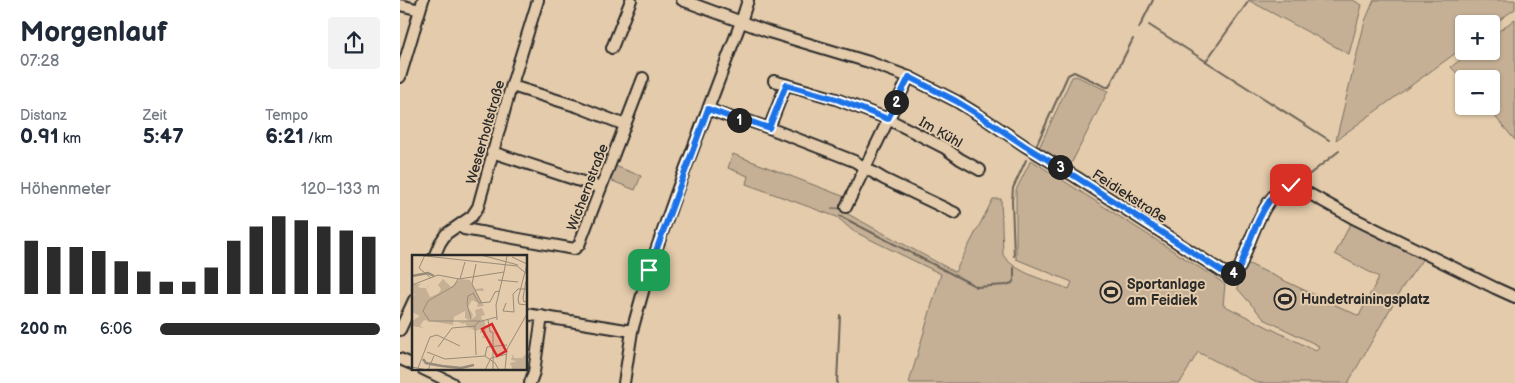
<!DOCTYPE html>
<html lang="de">
<head>
<meta charset="utf-8">
<style>
	:root { --surface:#fff; --page:#f2f2f3; --text:#1f2937; --muted:#747a83; --accent:#2b2b2b }
	body { margin:0; font-family:"Balsamiq Sans",sans-serif; background:var(--page); color:var(--text); height:100vh; display:flex; flex-direction:column; font-size:19px; white-space:nowrap }
	* { box-sizing:border-box; margin:0 }
	p { font-size:16px; color:var(--muted) }
	.icon { flex:none; width:28px; height:28px; fill:none; stroke:currentColor; stroke-width:2; stroke-linecap:round; stroke-linejoin:round }
	.map { position:relative; flex:1; overflow:hidden }
	.sheet { display:flex; flex-direction:column; background:var(--surface); width:400px }
	.sheet>* { flex:none }
	.buttons { position:absolute; left:1055px; top:15px; display:grid; gap:10px }
	.buttons a { display:grid; place-items:center; width:45px; height:45px; border-radius:5px; background:var(--surface); box-shadow:0 1px 4px #0004; font-size:25px }
	.pin { position:absolute; display:grid; place-items:center; width:42px; height:42px; color:#fff; margin:-21px; border-radius:10px; box-shadow:0 2px 8px #0006 }
	.km { position:absolute; width:25px; height:25px; margin:-12px; border-radius:50%; background:#222; color:#fff; font-size:14px; line-height:25px; text-align:center }
	.round { display:grid; place-items:center; flex:none; width:52px; height:52px; border-radius:5px; background:var(--page) }
	.headline { display:flex; align-items:center; justify-content:space-between; height:85px; padding:0 20px }
	h1 { font-size:28px; font-weight:800; line-height:38px }
	.figures { display:grid; grid-template-columns:repeat(3,1fr); gap:8px; height:85px; padding:5px 20px }
	.figures div { display:grid; align-content:center }
	.figures b { font-size:21px; font-weight:800 }
	.figures small { font-size:14px; font-weight:400 }
	.figures p { font-size:14px }
	.chart { height:140px; padding:10px 20px }
	.chart p { display:flex; justify-content:space-between }
	.chart svg { width:100%; height:90px; margin-top:5px; stroke:var(--accent); stroke-width:6 }
	ul { padding:0 20px; list-style:none; font-size:16px }
	li { display:grid; grid-template-columns:80px 60px 1fr; align-items:center; height:38px }
	li i { height:12px; border-radius:6px; background:var(--accent) }
	main { display:flex; flex:1; min-height:0 }
	.map>svg:first-child { display:block }
</style>
</head>
<body>
<main>
<section class="sheet">
<div class="headline"><div><h1>Morgenlauf</h1><p>07:28</p></div><a class="round"><svg class="icon" aria-label="share" viewBox="0 0 24 24"><path d="M12 15V3M7 8l5-5 5 5M5 13v7h14v-7"/></svg></a></div>
<div class="figures">
<div><p>Distanz</p><b>0.91<small> km</small></b></div>
<div><p>Zeit</p><b>5:47</b></div>
<div><p>Tempo</p><b>6:21<small> /km</small></b></div>
</div>
<div class="chart"><p><span>Höhenmeter</span>120–133 m</p>
<svg viewBox="0 0 160 44" preserveAspectRatio="none"><path d="M5 44V18M15 44V21M25 44V21M35 44V23M45 44V28M55 44V33M65 44V38M75 44V38M85 44V31M95 44V18M105 44V11M115 44V6M125 44V8M135 44V11M145 44V13M155 44V16"/></svg>
</div>
<ul>
<li><b>200 m</b>6:06<i style="width:100%"></i></li>
</ul>
</section>
<div class="map">
<svg width="1115" height="383" viewBox="0 0 1115 383">
	<rect width="100%" height="100%" fill="#e3cbab"/>
	<filter id="ink" filterUnits="userSpaceOnUse"><feTurbulence type="fractalNoise" baseFrequency=".02" numOctaves="2"/><feDisplacementMap in="SourceGraphic" scale="10" xChannelSelector="R" yChannelSelector="G"/><feConvolveMatrix kernelMatrix="1 2 1 2 8 2 1 2 1" color-interpolation-filters="sRGB"/></filter>
	<g filter="url(#ink)">
		<!-- green -->
		<path fill="#c5b096" stroke="#786e60" d="M848,0H953L962,5L949,54Z
			M974,0H1115V9L1091,26V24H1064V47L936,140L965,21Z
			M1115,19V140L1086,106H1091V79H1064V81L1051,67L1072,51H1091V37Z
			M676,76L708,91L671,164L666,165L639,148L672,77Z
			M333,154L445,197L441,208H431L443,209L446,213L555,272L593,199H601L603,255C615,273 648,281 669,289L672,282L616,259V190L631,160L825,284L823,305L916,351L919,346L864,319L837,288L847,263L959,316L979,277L935,254L952,221L1024,257L1002,288L948,383H858L798,352L780,383H509L541,274L453,231L437,217L346,184L348,176L328,168Z
			M215,166L241,176L235,190L210,180Z"/>
		<g fill="none" stroke-linecap="round" stroke-linejoin="round">
			<!-- stream -->
			<path stroke="#6c6459" stroke-width="2" d="M749,25L929,140
				M739,28L753,0
				M806,61L848,2
				M637,144L668,75L674,72L706,87H709L733,39
				M901,181L939,151
				M440,216L577,287L606,285L612,283L614,280V268
				M614,256L612,201L613,188L626,160
				M437,383L440,315"/>
			<!-- minor casing -->
			<g stroke="#2b2b2b" stroke-width="14">
				<path id="minor" d="M282,0L369,32L469,62L509,77L556,101L582,117L625,146L676,177L823,272C831,273 834,273 840,267C848,246 862,202 880,190C883,188 887,186 891,185L899,188L953,218L1095,288L1115,297
					M0,5L20,10
					M212,48L231,0
					M0,77L23,0
					M374,81L436,99L488,119L545,148L560,159L580,170
					M112,86L179,107L225,125
					M308,109L338,120H346L369,128L454,161L484,179L555,213
					M369,128L386,85
					M92,152L201,188
					M446,207L509,77
					M59,226L64,229L174,249L179,245L243,78
					M34,257L40,243L46,234L72,216L78,207L109,94L138,0
					M126,314L232,331
					M0,330L14,300
					M0,359L14,365
					M23,369L52,383
					M130,383L134,372L142,316
					M224,383L232,331L249,270L278,188L341,22L348,0"/>
			</g>
			<!-- minor -->
			<use href="#minor" stroke="#e3cbab" stroke-width="10"/>
		</g>
	</g>
	<g fill="none" stroke-linecap="round" stroke-linejoin="round" filter="url(#ink)">
		<!-- route casing -->
		<g stroke="#fff" stroke-width="10">
			<path id="route" d="M249,270L308,109L338,120H346L369,128L386,85L436,99L488,119L509,77L556,101L582,117L625,146L676,177L823,272C831,273 834,273 840,267C848,246 862,202 880,190C883,188 887,186 891,185"/>
		</g>
		<!-- route -->
		<use href="#route" stroke="#1a73e8" stroke-width="6"/>
	</g>
	<!-- icons -->
	<defs>
		<g id="stadium-ring" transform="scale(1.125)"><circle r="9.5" fill="#e3cbab" stroke="#2b2b2b" stroke-width="1.5"/><path d="M0-5a6.5 5 0 1 0 0 10a6.5 5 0 1 0 0-10ZM-3.5-1.8h7v3.6h-7Z" fill="#2b2b2b"/></g>
	</defs>
	<g fill-rule="evenodd">
		<use href="#stadium-ring" x="711" y="292"/>
		<use href="#stadium-ring" x="885" y="299"/>
	</g>
	<g text-anchor="middle" stroke-width="4" stroke-linejoin="round" paint-order="stroke">
		<!-- street labels -->
		<g font-size="14" fill="#2b2b2b" stroke="#e3cbab">
			<text transform="translate(85 132) rotate(-74)" y="5">Westerholtstraße</text>
			<text transform="translate(541 132) rotate(30)" y="5">Im Kühl</text>
			<text transform="translate(187 187) rotate(-69)" y="5">Wichernstraße</text>
			<text transform="translate(730 196) rotate(33)" y="5">Feidiekstraße</text>
		</g>
		<!-- poi labels -->
		<g font-size="14" font-weight="bold" fill="#2b2b2b" stroke="#e3cbab" text-anchor="start">
			<text x="727" y="289">Sportanlage<tspan x="727" dy="16">am Feidiek</tspan></text>
			<text x="901" y="304">Hundetrainingsplatz</text>
		</g>
	</g>
	<!-- overview -->
	<g transform="translate(12 255)">
		<rect width="115" height="115" fill="#e3cbab"/>
		<path d="M0,23L2,29H9L6,31L8,33H15L17,29L14,34L18,42L27,38L29,34L26,30L31,24L39,32L48,24L58,25L63,34L71,33L72,36H64L72,51L65,52L66,48L60,45L56,52H59H56L61,60L59,64L64,61L63,55L70,53L73,60L69,61L70,64L64,61L73,66L74,83H70L72,78H68L69,74L64,76L56,72L58,77L53,68L51,69L46,67L58,66L53,63V56L42,62L41,70L12,65L8,71L12,73L0,71V66L8,61L0,57V42L4,38L0,40ZM115,98L114,115H101L98,108L105,106L99,105L101,99L102,103H110Z" fill="#c5b096"/>
		<path fill="none" stroke="#988a78" stroke-width="2.5" d="M0,21L16,18L22,21M11,104L14,108L30,111L49,113L62,110"/>
		<path fill="none" stroke="#998b78" stroke-width="1" d="M4,0L105,11L115,19M13,0L7,13L19,23M69,0L106,10M100,2L115,9M64,9L60,29L69,47M115,9L106,44L107,49L115,50M92,17L95,1M48,24L53,7M86,25L106,27M114,26L111,43L112,47L115,46M0,30L26,20L47,24L92,17M61,38L67,48L78,47L83,37L87,36M94,48L91,56L102,57L101,39L106,34H115M59,64L55,49L56,41L62,38M17,65L11,56L16,46L42,31L46,24M76,65L78,77H81V115M85,65L84,50L92,17M16,66H68M63,71L64,100M26,92L40,73L63,71L66,67L85,62M15,97L33,104L73,101L83,108L87,115M73,101L75,92L95,90M0,112L15,115M6,113L18,82L25,80L48,91M16,115L22,101M73,115L79,103L95,99M93,115L95,94L115,59"/>
		<path fill="#d62828" fill-opacity="0.15" stroke="#d62828" stroke-width="2.5" d="M80,69L94,96L85,101L70,74Z"/>
		<rect width="115" height="115" fill="none" stroke="#2b2b2b" stroke-width="2.5"/>
	</g>
</svg>
<div class="buttons">
<a>+</a>
<a>−</a>
</div>
<div class="pin" style="left:249px;top:270px;background:#1e9e55"><svg class="icon" aria-label="arrive" viewBox="0 0 24 24"><path d="M6 21V4h12l-3 4 3 4H6"/></svg></div>
<div class="pin" style="left:891px;top:185px;background:#d93025"><svg class="icon" aria-label="check" viewBox="0 0 24 24"><path d="M5 12l5 5 9-10"/></svg></div>
<b class="km" style="left:339px;top:120px">1</b>
<b class="km" style="left:496px;top:102px">2</b>
<b class="km" style="left:660px;top:167px">3</b>
<b class="km" style="left:833px;top:273px">4</b>
</div>
</main>
</body>
</html>
